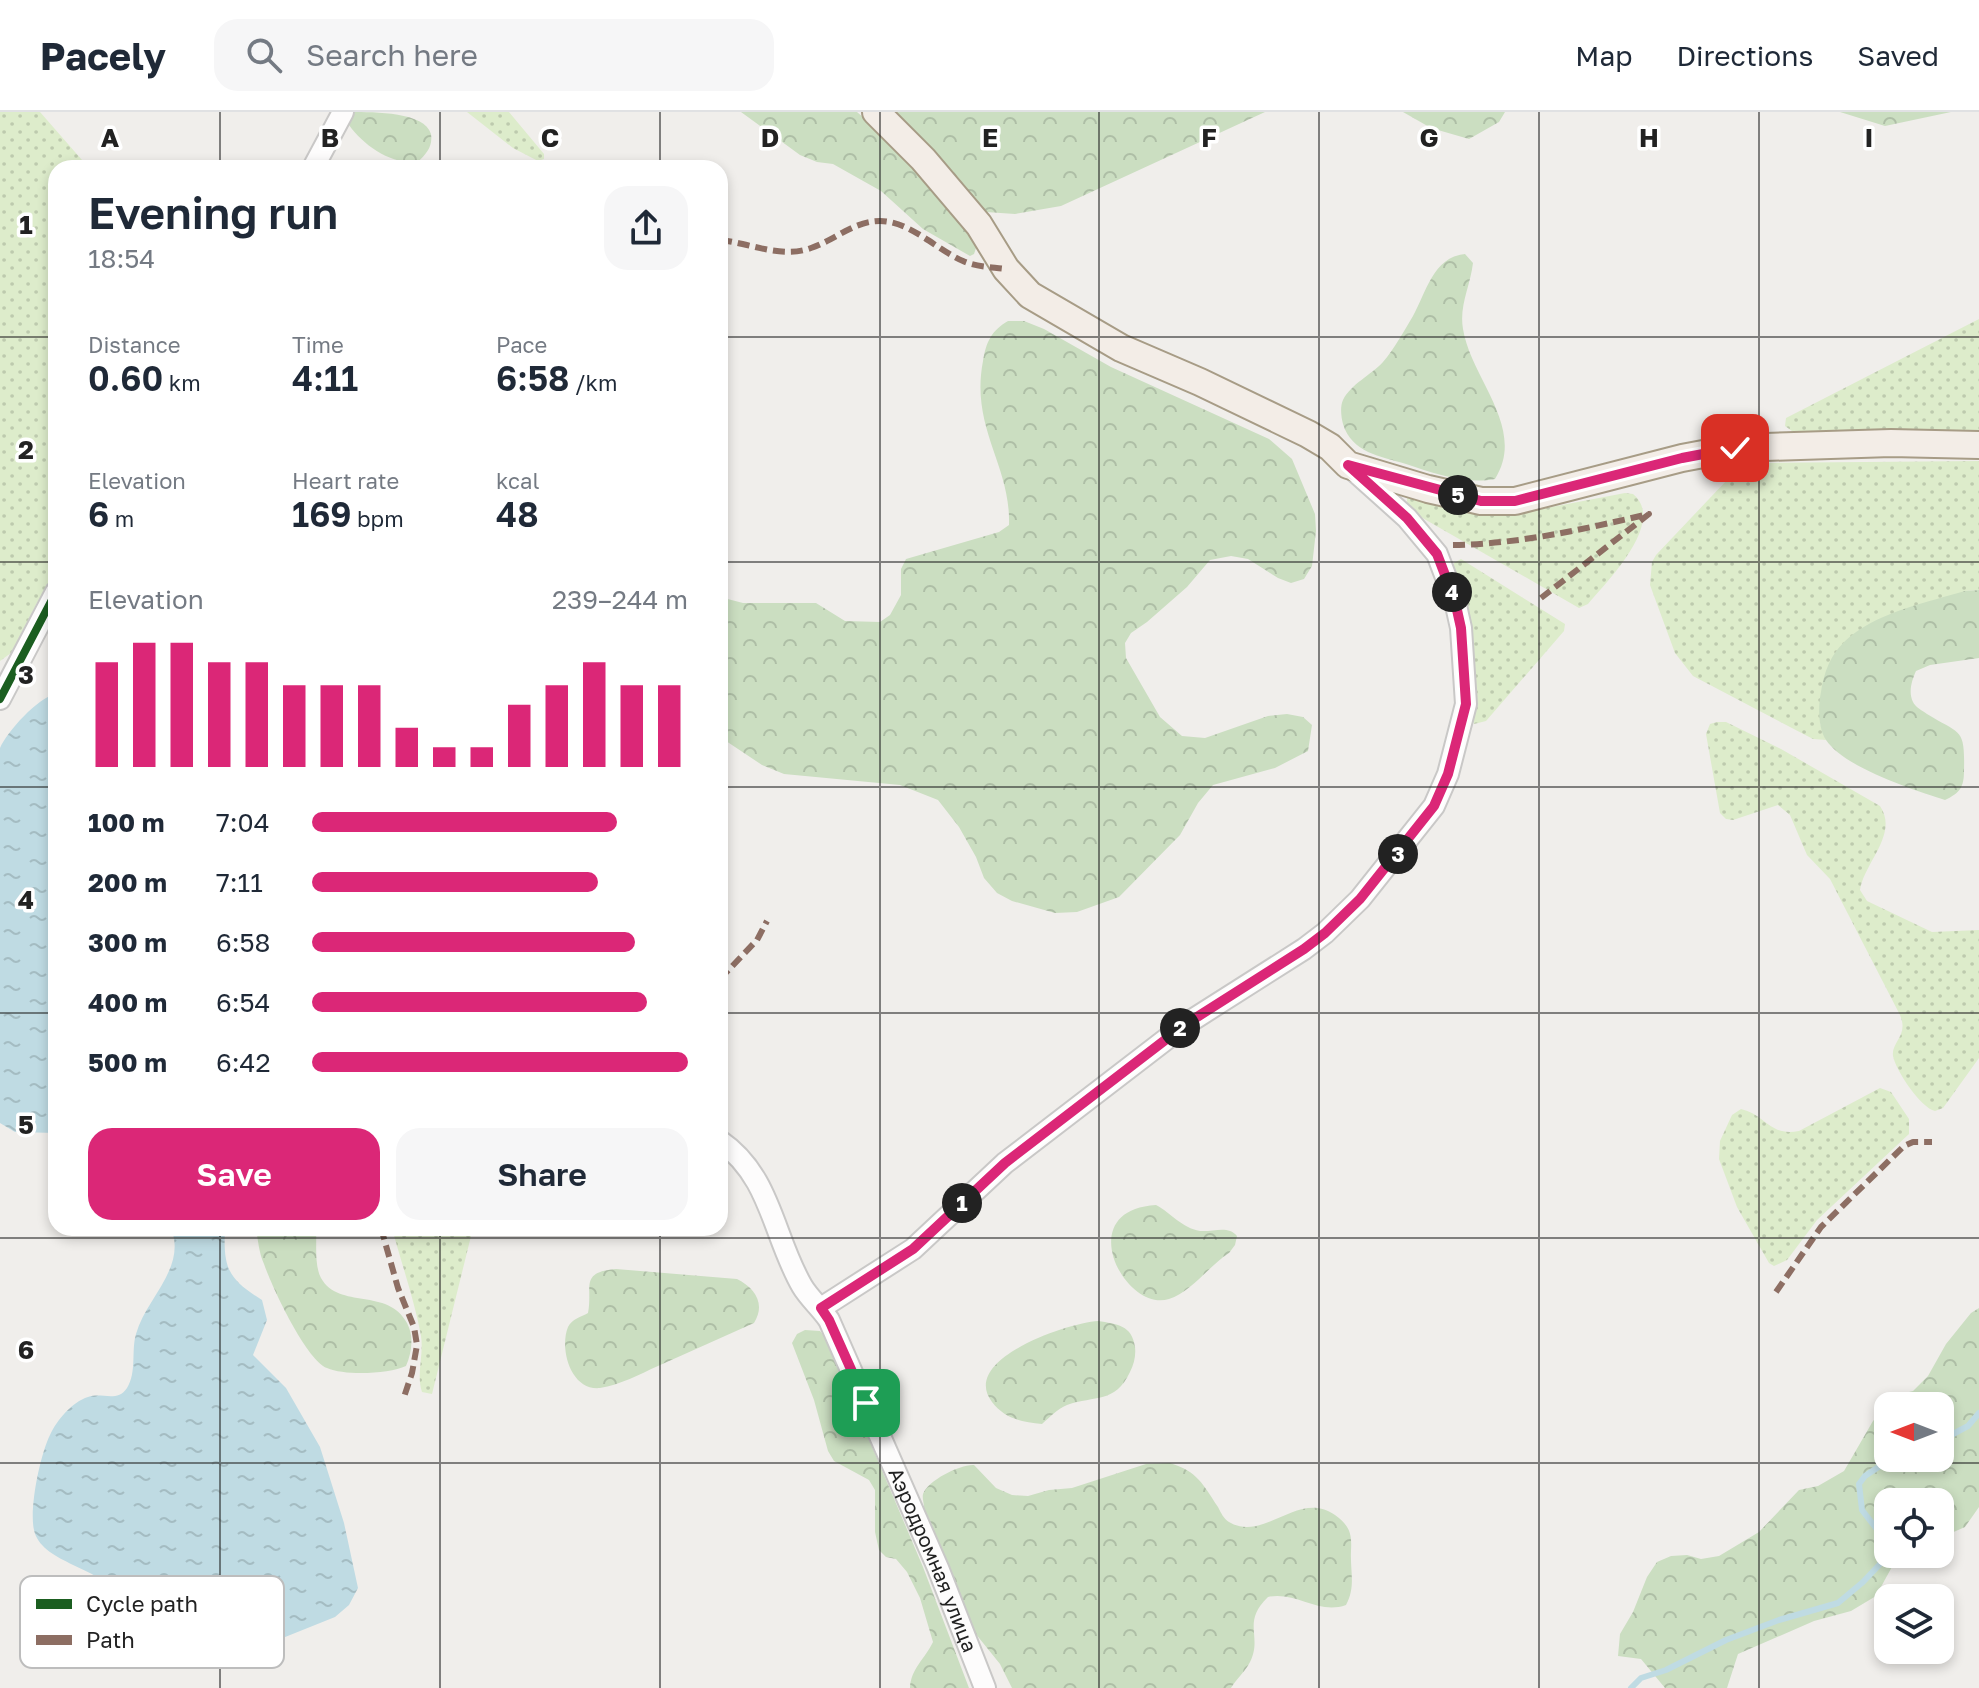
<!DOCTYPE html>
<html lang="en">
<head>
<meta charset="utf-8">
<style>
	:root { --surface:#fff; --page:#f6f6f7; --text:#1f2937; --muted:#747a83; --line:#e0e1e3; --accent:#db2777 }
	body { margin:0; font-family:"Golos Text",sans-serif; background:var(--page); color:var(--text); height:100vh; display:flex; flex-direction:column; font-size:30px; white-space:nowrap }
	* { box-sizing:border-box; margin:0 }
	p { font-size:26px; color:var(--muted) }
	.icon { flex:none; width:44px; height:44px; fill:none; stroke:currentColor; stroke-width:2; stroke-linecap:round; stroke-linejoin:round }
	.map { position:relative; flex:1; overflow:hidden }
	.drawer { position:absolute; left:48px; top:48px; width:680px; height:1076px; display:flex; flex-direction:column; background:var(--surface); border-radius:24px; box-shadow:0 4px 12px #0003 }
	.drawer>* { flex:none }
	.needle { width:52px; rotate:270deg }
	.tools { position:absolute; left:1874px; top:1280px; display:grid; gap:16px }
	.tools a { display:grid; place-items:center; width:80px; height:80px; border-radius:16px; background:var(--surface); box-shadow:0 4px 12px #0003; font-size:40px }
	.pin { position:absolute; display:grid; place-items:center; width:68px; height:68px; color:#fff; margin:-34px; border-radius:16px; box-shadow:0 4px 12px #0006 }
	.km { position:absolute; width:40px; height:40px; margin:-20px; border-radius:50%; background:#222; color:#fff; font-size:22px; line-height:40px; text-align:center }
	.round { display:grid; place-items:center; flex:none; width:84px; height:84px; border-radius:24px; background:var(--page) }
	.summary { display:flex; align-items:center; justify-content:space-between; height:136px; padding:0 40px }
	h1 { font-size:44px; font-weight:600; line-height:60px }
	.metrics { display:grid; grid-template-columns:repeat(3,1fr); gap:12px; height:136px; padding:8px 40px }
	.metrics div { display:grid; align-content:center }
	.metrics b { font-size:34px; font-weight:600 }
	.metrics small { font-size:22px; font-weight:400 }
	.metrics p { font-size:22px }
	.chart { height:224px; padding:16px 40px }
	.chart p { display:flex; justify-content:space-between }
	.chart svg { width:100%; height:144px; margin-top:8px; stroke:var(--accent); stroke-width:6 }
	.cta { display:flex; gap:16px; margin-top:auto; padding:16px 40px }
	.cta a { flex:1; height:92px; border-radius:24px; background:var(--accent); color:#fff; font-size:32px; font-weight:600; line-height:92px; text-align:center }
	.cta a+a { background:var(--page); color:var(--text) }
	ul { padding:0 40px; list-style:none; font-size:26px }
	li { display:grid; grid-template-columns:128px 96px 1fr; align-items:center; height:60px }
	li i { height:20px; border-radius:10px; background:var(--accent) }
	header { display:flex; align-items:center; gap:48px; box-sizing:border-box; height:112px; padding:0 40px; background:var(--surface); border-bottom:2px solid var(--line) }
	header strong { font-size:38px }
	nav { display:flex; gap:44px; margin-inline-start:auto; font-size:28px }
	.search { width:560px; height:72px; background:var(--page); display:flex; align-items:center; gap:20px; box-sizing:border-box; padding:0 28px; border-radius:24px; color:var(--muted); font-size:30px }
	.map>svg:first-child { display:block }
</style>
</head>
<body>
<header>
<strong>Pacely</strong>
<div class="search"><svg class="icon" aria-label="search" viewBox="0 0 24 24"><circle cx="10" cy="10" r="6"/><path d="M15 15l6 6"/></svg>Search here</div>
<nav><a>Map</a><a>Directions</a><a>Saved</a></nav>
</header>
<div class="map">
<svg width="1979" height="1576" viewBox="0 0 1979 1576">
	<defs>
		<pattern id="grass-dots" width="8" height="8" patternUnits="userSpaceOnUse" patternTransform="scale(2)"><rect width="8" height="8" fill="#ddeccb"/><path d="M2 2h.1M6 6h.1" fill="none" stroke="#bdcaae" stroke-width="1.8" stroke-linecap="round"/></pattern>
		<pattern id="forest-crowns" width="20" height="18" patternUnits="userSpaceOnUse" patternTransform="scale(2)"><rect width="20" height="18" fill="#cbdec1"/><path d="M2 6a3 3 0 1 1 6 0M12 15a3 3 0 1 1 6 0" fill="none" stroke="#aebea6"/></pattern>
		<pattern id="water-ripples" width="26" height="14" patternUnits="userSpaceOnUse" patternTransform="scale(2)"><rect width="26" height="14" fill="#bfdbe3"/><path d="M2 4q2-2 4 0t4 0M15 11q2-2 4 0t4 0" fill="none" stroke="#a4bcc2"/></pattern>
	</defs>
	<rect width="100%" height="100%" fill="#f0eeeb"/>
	<!-- grass -->
	<path fill="url(#grass-dots)" d="M0,0H40L89,56H56V460L38,489L11,541L0,549Z
		M467,0H509L544,42V47L538,49L513,36Z
		M1979,207V322L1810,319H1792L1785,314L1786,306Z
		M1979,349V478L1965,479L1820,611L1826,628L1813,627L1693,564L1675,541L1650,473L1652,450L1656,443L1727,368L1741,357L1760,351Z
		M1625,381L1633,382C1667,410 1606,470 1588,492L1579,496L1426,408C1417,402 1403,396 1408,384L1515,402Z
		M1461,447L1565,512L1564,519L1486,609L1474,612L1472,607C1476,555 1470,506 1453,457L1454,451Z
		M1717,610H1726L1781,637L1880,694C1899,722 1864,751 1860,778L1867,789L1932,820L1979,818V946L1943,996L1935,999C1921,996 1896,959 1893,944C1891,930 1909,924 1900,903L1830,767L1807,743L1790,703L1778,693L1733,708L1726,707L1720,701L1706,622L1710,612Z
		M1880,976L1891,980L1909,1007V1022L1817,1108L1787,1148L1774,1154L1769,1151L1737,1095L1719,1047L1720,1029L1732,1003L1741,997C1766,1003 1770,1025 1799,1019Z
		M392,1116H473L432,1282L422,1280C416,1262 424,1243 421,1224C415,1190 401,1150 392,1116Z"/>
	<!-- forest -->
	<path fill="url(#forest-crowns)" fill-rule="evenodd" d="M351,0C375,0 425,0 431,22C433,35 426,42 418,50C392,53 364,34 349,13Z
		M741,0H857L880,20L971,120L977,133L974,142L970,144L923,117L881,79L833,52L817,50L800,43Z
		M895,0H1265L1061,94L1015,102L986,100Z
		M1403,0H1505L1499,10L1469,27L1431,16Z
		M1840,0H1951L1885,14Z
		M1465,142L1473,151C1470,175 1459,194 1463,217C1471,267 1527,316 1495,367C1466,373 1433,361 1406,352C1380,344 1352,341 1343,312C1341,305 1340,294 1343,288C1351,272 1371,263 1383,250C1394,237 1404,219 1413,204C1426,181 1433,145 1465,142Z
		M1008,209H1024L1044,217L1111,255L1269,327L1292,347L1315,402L1316,419L1312,454L1304,467L1291,471L1278,466L1248,447L1231,444L1210,448L1187,475L1147,510L1131,521L1125,531L1126,546L1160,605L1182,624L1205,626L1268,604L1287,602L1303,605L1312,613L1308,639L1275,656L1213,673L1198,691L1180,723L1119,785L1077,800L1055,801L1012,789L997,781L984,766L976,745L959,715L938,688L900,673L784,662L762,653L720,625V485L743,491H816L845,509L880,510L890,503L901,483V457L906,447L999,420L1009,413C1011,353 970,316 983,249C986,230 992,218 1008,209Z
		M1979,478V546L1930,553L1916,559C1912,568 1908,580 1913,590C1915,595 1923,599 1927,602C1961,623 1965,615 1964,659C1964,675 1960,681 1945,688C1914,678 1845,656 1826,628C1818,616 1818,594 1821,580C1825,556 1832,539 1852,523C1883,499 1928,490 1965,479Z
		M1156,1093C1171,1101 1182,1116 1200,1119C1214,1120 1228,1113 1237,1124L1235,1133L1229,1141C1209,1154 1191,1180 1169,1187C1125,1201 1071,1098 1156,1093Z
		M256,1116H316C317,1131 314,1153 321,1166C339,1198 388,1175 407,1211C414,1224 412,1240 406,1254C389,1262 345,1264 327,1256C306,1248 272,1175 264,1152C259,1141 258,1128 256,1116Z
		M616,1157L737,1167C755,1176 766,1192 754,1211C722,1225 690,1240 658,1254C640,1262 620,1273 600,1276C571,1279 559,1237 568,1215C572,1207 581,1205 588,1201C593,1175 579,1160 616,1157Z
		M1979,1196V1395L1965,1415L1940,1426V1390H1888V1442H1899L1876,1484L1851,1499L1814,1509L1738,1542L1727,1576H1665L1641,1547L1618,1544L1620,1522L1633,1500L1647,1465L1657,1450L1671,1444L1687,1443L1701,1447L1719,1444L1759,1420L1799,1378L1818,1374L1844,1359L1873,1309L1897,1283L1913,1279L1928,1264L1946,1232L1971,1201ZM1888,1294H1940V1346H1888Z
		M1098,1209C1117,1212 1132,1213 1135,1235C1136,1244 1134,1252 1130,1260C1115,1292 1095,1283 1067,1293C1057,1297 1050,1305 1042,1312C1022,1310 1005,1307 992,1290C959,1247 1068,1211 1098,1209Z
		M805,1218L820,1219L826,1226L923,1455L969,1576H910C911,1556 925,1547 933,1530L920,1486L907,1460L896,1447L886,1445L879,1438L875,1420V1378L869,1368L834,1349L828,1339L814,1288L792,1231L797,1222Z
		M1170,1351C1198,1360 1202,1371 1218,1395C1221,1401 1224,1407 1229,1410C1264,1431 1299,1377 1335,1403C1350,1414 1352,1422 1351,1439C1350,1459 1356,1475 1346,1493C1318,1503 1296,1479 1268,1485C1241,1511 1263,1524 1250,1550C1246,1559 1236,1567 1231,1576H1012L1000,1552L975,1521L924,1396C924,1391 922,1386 923,1382C928,1368 961,1352 974,1353L996,1376L1012,1383L1028,1384L1049,1378L1072,1376L1146,1352Z"/>
	<!-- water -->
	<path fill="url(#water-ripples)" d="M56,582V1021L15,1020L0,1011V636C7,620 38,585 56,582Z
		M171,1116H225C223,1156 228,1167 262,1188L267,1208L253,1243L286,1276L320,1335L344,1411L358,1476L349,1493L335,1505L230,1547L145,1555L127,1549C125,1544 121,1537 120,1532C117,1512 132,1501 114,1479C95,1454 41,1450 34,1418C29,1397 40,1343 50,1323C57,1308 72,1290 88,1285C102,1280 117,1291 127,1276C137,1260 131,1239 136,1222C146,1186 187,1156 171,1116Z"/>
	<g fill="none" stroke-linecap="round" stroke-linejoin="round">
		<!-- stream -->
		<path stroke="#bfdbe3" stroke-width="6" d="M1940,1329L1968,1314L1979,1301
			M1631,1576L1641,1566L1666,1558L1726,1528L1779,1508L1838,1491L1863,1470L1880,1452L1884,1441L1879,1420L1862,1398L1859,1372L1865,1364L1892,1346"/>
		<!-- minor casing -->
		<g stroke="#c9c8c7" stroke-width="24">
			<g id="minor">
				<path d="M313,56L343,0"/>
				<path d="M0,587L56,480"/>
				<path id="s1" d="M720,1029C771,1064 773,1124 802,1174C809,1186 821,1196 829,1208L938,1456L985,1576"/>
				<path d="M821,1196L913,1137L1005,1051L1186,912L1304,837L1325,821L1360,787L1434,694L1448,662L1466,592L1461,516L1455,489L1437,442L1407,406L1349,354"/>
			</g>
		</g>
		<!-- major casing -->
		<g stroke="#a79c86" stroke-width="30">
			<path id="major" d="M876,0L923,47L979,113L1006,157L1030,183L1121,236L1200,270L1308,322L1330,335L1348,353L1428,377L1481,389H1515L1682,346L1735,336L1891,331L1979,333"/>
		</g>
		<!-- minor -->
		<use href="#minor" stroke="#fdfcfc" stroke-width="20"/>
		<!-- major -->
		<use href="#major" stroke="#f3ede7" stroke-width="26"/>
		<!-- quiet -->
		<path stroke="#8d6e63" stroke-width="6" stroke-dasharray="12 6" stroke-linecap="butt" d="M720,128C750,131 781,147 811,136C835,128 854,109 880,109C910,109 937,138 963,149C976,155 992,155 1006,157
			M1453,433C1520,432 1584,417 1649,402L1541,486
			M720,867L757,828L767,809
			M381,1116L398,1176L414,1215L417,1233L412,1261L404,1285
			M1776,1180L1821,1115L1904,1034L1913,1030H1932"/>
		<!-- cycleway casing -->
		<g stroke="#fff" stroke-width="13">
			<path id="cycleway" d="M0,587L56,480
				M821,1196L913,1137L1005,1051L1186,912L1304,837L1325,821L1360,787L1434,694L1448,662L1466,592L1461,516L1455,489L1437,442L1407,406L1348,353"/>
		</g>
		<!-- cycleway -->
		<use href="#cycleway" stroke="#1b5e20" stroke-width="8"/>
	</g>
	<g fill="none" stroke-linecap="round" stroke-linejoin="round">
		<!-- route casing -->
		<g stroke="#fff" stroke-width="16">
			<path id="route" d="M866,1291L829,1208L821,1196L913,1137L1005,1051L1186,912L1304,837L1325,821L1360,787L1434,694L1448,662L1466,592L1461,516L1455,489L1437,442L1407,406L1348,353L1481,389H1515L1682,346L1735,336"/>
		</g>
		<!-- route -->
		<use href="#route" stroke="#db2777" stroke-width="10"/>
	</g>
	<!-- grid -->
	<path fill="none" stroke="#222" stroke-width="2" stroke-opacity="0.55" d="M220,0V56M440,0V56M660,0V56M880,0V1576M1099,0V1576M1319,0V1576M1539,0V1576M1759,0V1576M0,225H56M720,225H1979M0,450H56M720,450H1979M0,675H56M720,675H1979M0,901H56M720,901H1979M220,1116V1576M440,1116V1576M660,1116V1576M0,1126H1979M0,1351H1979"/>
	<g text-anchor="middle" stroke-width="7" stroke-linejoin="round" paint-order="stroke">
		<!-- street labels -->
		<g font-size="20" fill="#222" stroke="#fff">
			<text dy="7" stroke="none"><textPath href="#s1" startOffset="474">Аэродромная улица</textPath></text>
		</g>
	</g>
	<!-- legend -->
	<rect x="20" y="1464" width="264" height="92" rx="12" fill="#fff" stroke="#bdbdbd" stroke-width="2"/>
	<rect x="36" y="1487" width="36" height="10" fill="#1b5e20"/>
	<rect x="36" y="1523" width="36" height="10" fill="#8d6e63"/>
	<g font-size="22" fill="#222">
		<text x="86" y="1500">Cycle path</text>
		<text x="86" y="1536">Path</text>
	</g>
	<g font-size="26" text-anchor="middle" font-weight="bold" fill="#222" stroke="#fff" stroke-width="7" stroke-linejoin="round" paint-order="stroke">
		<text x="110" y="35">A</text>
		<text x="330" y="35">B</text>
		<text x="550" y="35">C</text>
		<text x="770" y="35">D</text>
		<text x="990" y="35">E</text>
		<text x="1209" y="35">F</text>
		<text x="1429" y="35">G</text>
		<text x="1649" y="35">H</text>
		<text x="1869" y="35">I</text>
		<text x="26" y="122">1</text>
		<text x="26" y="347">2</text>
		<text x="26" y="572">3</text>
		<text x="26" y="797">4</text>
		<text x="26" y="1022">5</text>
		<text x="26" y="1247">6</text>
	</g>
</svg>
<div class="tools">
<a><svg class="needle" viewBox="-14 -14 28 28"><path d="M0-13l5 13h-10z" fill="#e53935"/><path d="M0 13l5-13h-10z" fill="#747a83"/></svg></a>
<a><svg class="icon" aria-label="locate" viewBox="0 0 24 24"><circle cx="12" cy="12" r="6"/><path d="M12 2v4M12 18v4M2 12h4M18 12h4"/></svg></a>
<a><svg class="icon" aria-label="layers" viewBox="0 0 24 24"><path d="M12 4l9 5-9 5-9-5zM3 14l9 5 9-5"/></svg></a>
</div>
<div class="pin" style="left:866px;top:1291px;background:#1e9e55"><svg class="icon" aria-label="arrive" viewBox="0 0 24 24"><path d="M6 21V4h12l-3 4 3 4H6"/></svg></div>
<div class="pin" style="left:1735px;top:336px;background:#d93025"><svg class="icon" aria-label="check" viewBox="0 0 24 24"><path d="M5 12l5 5 9-10"/></svg></div>
<b class="km" style="left:962px;top:1091px">1</b>
<b class="km" style="left:1180px;top:916px">2</b>
<b class="km" style="left:1398px;top:742px">3</b>
<b class="km" style="left:1452px;top:480px">4</b>
<b class="km" style="left:1458px;top:383px">5</b>
<section class="drawer">
<div class="summary"><div><h1>Evening run</h1><p>18:54</p></div><a class="round"><svg class="icon" aria-label="share" viewBox="0 0 24 24"><path d="M12 15V3M7 8l5-5 5 5M5 13v7h14v-7"/></svg></a></div>
<div class="metrics">
<div><p>Distance</p><b>0.60<small> km</small></b></div>
<div><p>Time</p><b>4:11</b></div>
<div><p>Pace</p><b>6:58<small> /km</small></b></div>
</div>
<div class="metrics">
<div><p>Elevation</p><b>6<small> m</small></b></div>
<div><p>Heart rate</p><b>169<small> bpm</small></b></div>
<div><p>kcal</p><b>48</b></div>
</div>
<div class="chart"><p><span>Elevation</span>239–244 m</p>
<svg viewBox="0 0 160 44" preserveAspectRatio="none"><path d="M5 44V12M15 44V6M25 44V6M35 44V12M45 44V12M55 44V19M65 44V19M75 44V19M85 44V32M95 44V38M105 44V38M115 44V25M125 44V19M135 44V12M145 44V19M155 44V19"/></svg>
</div>
<ul>
<li><b>100 m</b>7:04<i style="width:81%"></i></li>
<li><b>200 m</b>7:11<i style="width:76%"></i></li>
<li><b>300 m</b>6:58<i style="width:86%"></i></li>
<li><b>400 m</b>6:54<i style="width:89%"></i></li>
<li><b>500 m</b>6:42<i style="width:100%"></i></li>
</ul>
<div class="cta"><a>Save</a><a>Share</a></div>
</section>
</div>
</body>
</html>
